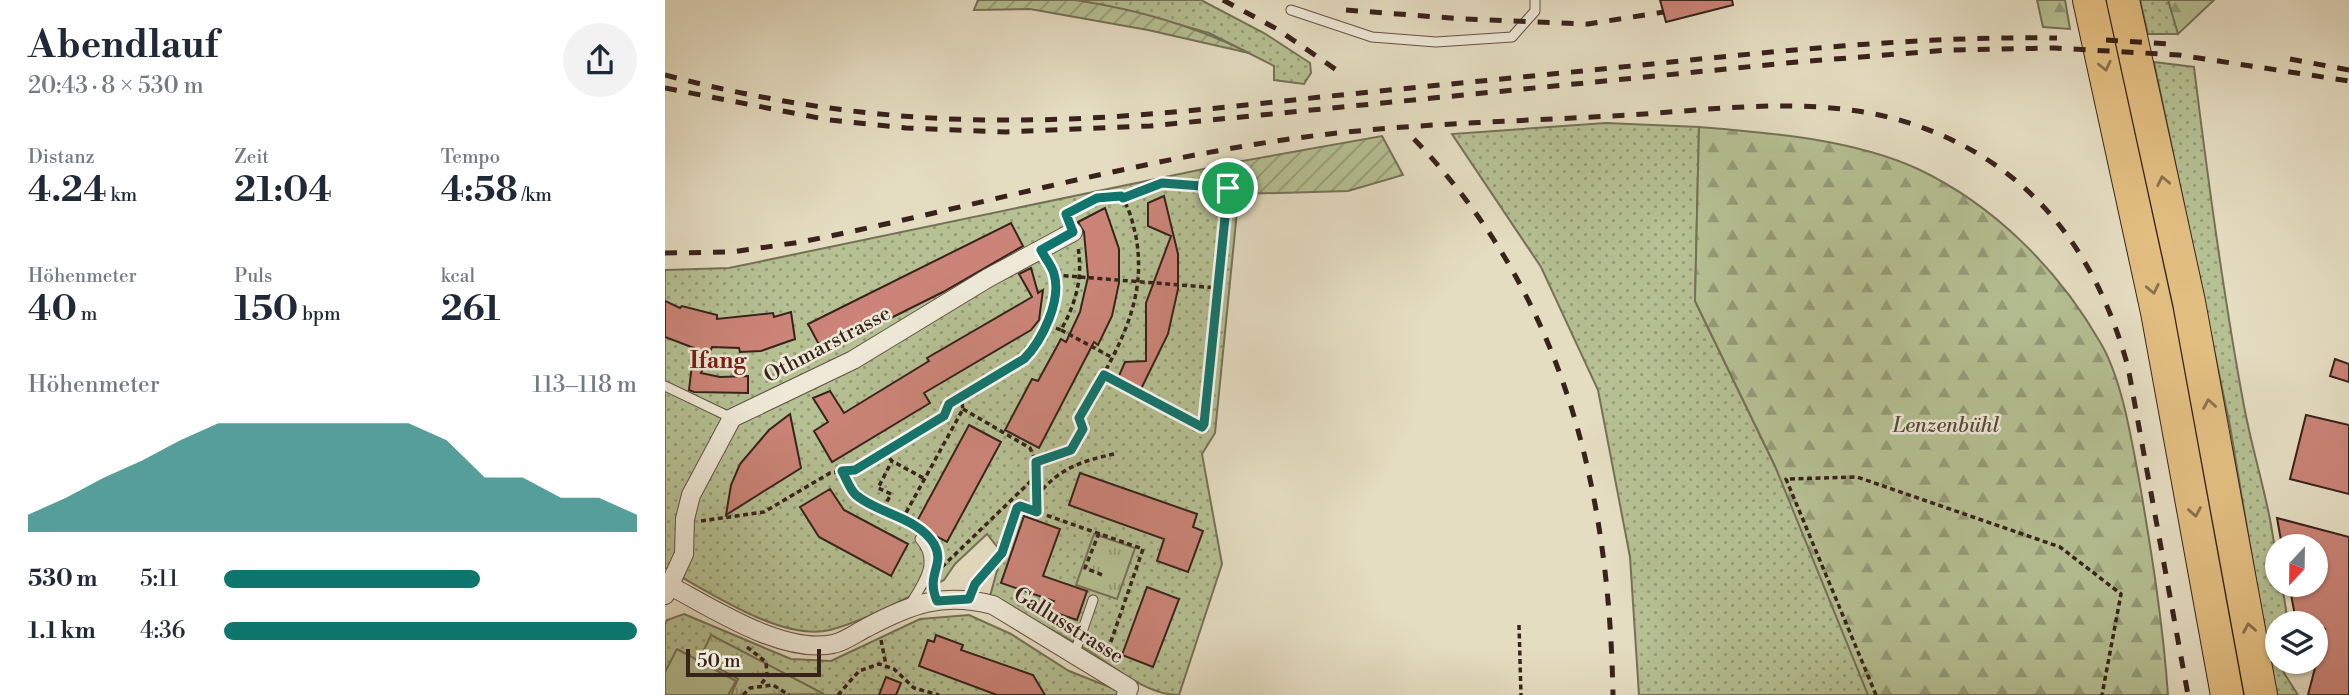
<!DOCTYPE html>
<html lang="de">
<head>
<meta charset="utf-8">
<style>
	:root { --surface:#fff; --page:#f2f2f3; --text:#1f2937; --muted:#747a83; --accent:#0f766e }
	body { margin:0; font-family:"Libre Bodoni",serif; background:var(--page); color:var(--text); height:100vh; display:flex; flex-direction:column; font-size:26px; white-space:nowrap }
	* { box-sizing:border-box; margin:0 }
	p { font-size:23px; color:var(--muted) }
	.icon { flex:none; width:38px; height:38px; fill:none; stroke:currentColor; stroke-width:2; stroke-linecap:round; stroke-linejoin:round }
	.map { position:relative; flex:1; overflow:hidden }
	.drawer { display:flex; flex-direction:column; background:var(--surface); width:665px }
	.drawer>* { flex:none }
	.needle { width:46px; rotate:202deg }
	.tools { position:absolute; left:1600px; top:534px; display:grid; gap:14px }
	.tools a { display:grid; place-items:center; width:63px; height:63px; border-radius:50%; background:var(--surface); box-shadow:0 2px 5px #0004; font-size:35px }
	.scale { position:absolute; left:21px; bottom:18px; width:135px; box-sizing:border-box; padding-left:7px; border:4px solid #38231b; border-top:0; font-size:19px; line-height:24px; white-space:nowrap; color:#38231b; -webkit-text-stroke:5px #eee9d7; paint-order:stroke }
	.pin { position:absolute; display:grid; place-items:center; width:60px; height:60px; color:#fff; margin:-30px; border:4px solid #fff; border-radius:50%; box-shadow:0 2px 7px #0007 }
	.round { display:grid; place-items:center; flex:none; width:74px; height:74px; border-radius:37px; background:var(--page) }
	.summary { display:flex; align-items:center; justify-content:space-between; height:119px; padding:0 28px }
	h1 { font-size:38px; font-weight:800; line-height:52px }
	.metrics { display:grid; grid-template-columns:repeat(3,1fr); gap:10px; height:119px; padding:7px 28px }
	.metrics div { display:grid; align-content:center }
	.metrics b { font-size:35px; font-weight:800 }
	.metrics small { font-size:19px; font-weight:400 }
	.metrics p { font-size:19px }
	.chart { height:196px; padding:14px 28px }
	.chart p { display:flex; justify-content:space-between }
	.chart svg { width:100%; height:126px; margin-top:7px; fill:var(--accent); opacity:.7 }
	ul { padding:0 28px; list-style:none; font-size:23px }
	li { display:grid; grid-template-columns:112px 84px 1fr; align-items:center; height:52px }
	li i { height:18px; border-radius:9px; background:var(--accent) }
	main { display:flex; flex:1; min-height:0 }
	.map>svg:first-child { display:block }
</style>
</head>
<body>
<main>
<section class="drawer">
<div class="summary"><div><h1>Abendlauf</h1><p>20:43 · 8 × 530 m</p></div><a class="round"><svg class="icon" aria-label="share" viewBox="0 0 24 24"><path d="M12 15V3M7 8l5-5 5 5M5 13v7h14v-7"/></svg></a></div>
<div class="metrics">
<div><p>Distanz</p><b>4.24<small> km</small></b></div>
<div><p>Zeit</p><b>21:04</b></div>
<div><p>Tempo</p><b>4:58<small> /km</small></b></div>
</div>
<div class="metrics">
<div><p>Höhenmeter</p><b>40<small> m</small></b></div>
<div><p>Puls</p><b>150<small> bpm</small></b></div>
<div><p>kcal</p><b>261</b></div>
</div>
<div class="chart"><p><span>Höhenmeter</span>113–118 m</p>
<svg viewBox="0 0 160 44" preserveAspectRatio="none"><path d="M0 44V38L10 32L20 25L30 19L40 12L50 6L60 6L70 6L80 6L90 6L100 6L110 12L120 25L130 25L140 32L150 32L160 38V44z"/></svg>
</div>
<ul>
<li><b>530 m</b>5:11<i style="width:62%"></i></li>
<li><b>1.1 km</b>4:36<i style="width:100%"></i></li>
</ul>
</section>
<div class="map">
<svg width="1684" height="695" viewBox="0 0 1684 695">
	<defs>
		<pattern id="grass-dots" width="8" height="8" patternUnits="userSpaceOnUse" patternTransform="scale(1.75)"><rect width="8" height="8" fill="#b5c093"/><path d="M2 2h.1M6 6h.1" fill="none" stroke="#949c77" stroke-width="1.8" stroke-linecap="round"/></pattern>
		<pattern id="forest-firs" width="22" height="20" patternUnits="userSpaceOnUse" patternTransform="scale(1.75)"><rect width="22" height="20" fill="#b5c093"/><path d="M5 1l3.5 6h-7zM16 11l3.5 6h-7z" fill="#949c77"/></pattern>
		<pattern id="park-tufts" width="24" height="20" patternUnits="userSpaceOnUse" patternTransform="scale(1.75)"><rect width="24" height="20" fill="#b5c093"/><path d="M3 7l-1-3M5 7V3M7 7l1-3M15 17l-1-3M17 17v-4M19 17l1-3" fill="none" stroke="#949c77"/></pattern>
		<pattern id="garden-furrows" width="10" height="10" patternUnits="userSpaceOnUse" patternTransform="scale(1.75)"><rect width="10" height="10" fill="#b5c093"/><path d="M-1 1l2-2M0 10L10 0M9 11l2-2" fill="none" stroke="#949c77"/></pattern>
	</defs>
	<rect width="100%" height="100%" fill="#e5ddc2"/>
	<filter id="stains"><feTurbulence type="fractalNoise" baseFrequency=".00286" numOctaves="4"/><feColorMatrix values="0 0 0 0 .2 0 0 0 0 .09 0 0 0 0 .02 0 0 0 .5 -.17"/></filter>
	<radialGradient id="worn" r=".72"><stop offset=".6" stop-color="#630" stop-opacity="0"/><stop offset="1" stop-color="#630" stop-opacity=".3"/></radialGradient>
	<!-- grass -->
	<path fill="url(#grass-dots)" stroke="#767257" stroke-width="2" d="M408,0H536L599,33L645,63L646,73L639,84L609,80V66L544,33L476,14Z
		M1475,0H1507L1513,34H1483Z
		M1489,62L1529,67C1543,181 1558,294 1579,406C1590,466 1612,523 1612,584L1617,585L1623,622L1612,623V662H1617L1619,673L1633,695H1610L1565,426Z
		M941,123L1034,127L1030,301L1151,551L1203,695H974L965,557L933,390L876,267L787,134Z
		M577,161L550,433L537,454L557,564L514,695C480,695 448,665 419,648C388,630 356,613 325,596L337,553L322,534L290,564L279,580C244,596 202,620 165,630C116,642 42,590 0,568V270L64,268Z
		M19,614L126,659L166,661L255,619L304,615L346,634L404,671L465,695H0V624L2,620Z"/>
	<!-- forest -->
	<path fill="url(#forest-firs)" stroke="#767257" stroke-width="2" d="M1372,0H1400L1405,29L1378,27Z
		M1503,0H1549L1513,34Z
		M1034,127C1106,133 1187,139 1253,169C1329,205 1393,269 1435,342C1457,378 1467,442 1475,485C1487,555 1498,624 1503,695H1203L1110,466L1030,301Z"/>
	<!-- park -->
	<path fill="url(#park-tufts)" stroke="#767257" stroke-width="2" d="M429,534L470,548L452,599L411,585Z
		M46,635L159,694L66,695L73,679L35,658Z"/>
	<!-- garden -->
	<path fill="url(#garden-furrows)" stroke="#767257" stroke-width="2" d="M313,0C344,0 379,0 410,0C470,9 530,26 584,53L483,30L365,9L309,10Z
		M717,136L738,175L683,191L573,194L577,161Z"/>
	<!-- pitch -->
	<path fill="#b5c093" stroke="#767257" stroke-width="2" d="M12,649L71,681L63,695H0V672Z"/>
	<!-- building -->
	<path fill="#cb8477" stroke="#38231b" stroke-width="2" d="M995,0H1067L1068,5L1001,22Z
		M499,196L513,254V289L503,334L475,391L453,378L460,362L481,361V303L506,236L483,226V203Z
		M440,208L454,249V283L447,316L433,345L429,342L374,448L340,430L367,379L373,381L396,339L401,342L415,312L423,277L419,232L413,222Z
		M346,223L358,246L278,292L158,352L143,324Z
		M366,268L373,293L378,290L374,320L366,330L259,393L265,403L167,462L149,431L163,422L148,398L165,391L179,413L264,361L262,358L367,297L354,274Z
		M0,301L15,308L17,306L52,315V319L108,313L109,317L126,312L130,339L96,351L75,352L74,348L47,347L36,373L55,377L83,376V393L29,392L24,390L29,348L0,337Z
		M1670,359L1684,364V382L1665,376Z
		M125,414L136,468L61,515L66,485L75,464L104,430Z
		M1641,415L1684,425V494L1625,479Z
		M304,425L336,442L282,542L250,525Z
		M415,473L532,514L528,527L538,531L523,572L492,561L499,539L404,505Z
		M165,489L179,510L243,544L226,576L154,537L135,507Z
		M359,516L395,529L378,576L422,591L412,620L385,611L389,601L336,583Z
		M1612,518L1684,537V695H1643L1660,629L1650,626V623L1631,621L1624,584H1650V546H1617Z
		M482,587L514,599L488,667L457,655Z
		M271,635L298,645L296,650L368,675L380,695H332L254,666L263,640L269,642Z
		M221,677L236,683L231,695H214Z"/>
	<g fill="none" stroke-linecap="round" stroke-linejoin="round">
		<!-- lane casing -->
		<g stroke="#635245" stroke-width="11">
			<path id="lane" d="M626,10L707,37L771,42L847,37L870,11V0
				M0,386L67,418
				M304,599L310,584L330,561
				M244,606C258,584 275,562 255,539
				M409,655L428,600"/>
		</g>
		<!-- street casing -->
		<g stroke="#635245" stroke-width="20">
			<path id="street" d="M0,583C44,606 117,655 168,644C179,642 191,633 201,628C246,604 277,592 328,605L464,688L461,695
				M0,595L19,554L20,519L26,495L67,418L188,360L323,278L408,232"/>
		</g>
		<!-- highway casing -->
		<g stroke="#38231b" stroke-width="34">
			<path id="highway" d="M1424,0L1492,312L1562,695
				M1458,0L1524,302L1596,695"/>
		</g>
		<!-- path -->
		<path stroke="#38231b" stroke-width="3.5" stroke-dasharray="5 3.5" stroke-linecap="butt" d="M390,275L553,288
			M383,325L396,330C411,303 418,278 413,247
			M396,330L448,358
			M439,375L537,427L539,424L563,188L497,183L458,198
			M298,409L365,448L371,462L372,510
			M219,452L227,461L260,479
			M371,462C394,461 408,448 418,429L414,418C446,359 484,307 471,237C468,223 464,207 456,196L432,198L401,214L402,217
			M177,472L189,494L250,527
			M372,496C393,469 416,461 449,454
			M218,509L226,494L213,488L227,461
			M237,520L298,409L296,398
			M36,521L99,512L165,473L190,470L279,416L284,404C329,379 375,361 386,306C390,290 392,279 384,264
			M434,533L420,568L440,576
			M338,551L355,506L478,549L442,653
			M277,567L369,478
			M854,625L856,695
			M216,640L221,665
			M82,647L101,662L102,676L95,686
			M78,695L85,688L108,685L124,695
			M173,695L194,671L214,664L229,669L249,688L274,695
			M1211,695L1121,479L1192,477L1395,547L1456,594L1437,695"/>
		<!-- lane -->
		<use href="#lane" stroke="#eee9d7" stroke-width="9"/>
		<!-- street -->
		<use href="#street" stroke="#eee9d7" stroke-width="18"/>
		<!-- highway -->
		<use href="#highway" stroke="#e2be81" stroke-width="32"/>
		<!-- rail -->
		<path stroke="#38231b" stroke-width="5" stroke-dasharray="12 12" stroke-linecap="butt" d="M558,0L612,29L673,71
			M681,10L798,19L923,24L999,12
			M1441,40L1504,44
			M1625,59L1684,70
			M0,75C114,105 230,121 348,120C451,120 554,108 656,97C773,85 890,74 1006,62C1134,49 1263,36 1392,38
			M0,88L164,120L241,128L341,132L485,126L1132,62L1284,50L1389,48L1514,55L1684,81
			M749,139C898,294 944,486 948,695
			M0,253L67,252L136,242C296,210 456,164 618,140C732,123 849,122 964,115C1059,109 1164,93 1256,127C1369,168 1432,254 1463,367L1523,695"/>
	</g>
	<!-- one-way arrows -->
	<defs><path id="oneway-chevron" d="M-2-3.5L2.5 0L-2 3.5" fill="none" stroke-width="1.6" stroke-linecap="round" stroke-linejoin="round" transform="scale(1.75)"/></defs>
	<g stroke="#8d704e">
		<use href="#oneway-chevron" transform="translate(1440 66) rotate(77)"/>
		<use href="#oneway-chevron" transform="translate(1498 181) rotate(-102)"/>
		<use href="#oneway-chevron" transform="translate(1488 289) rotate(78)"/>
		<use href="#oneway-chevron" transform="translate(1544 404) rotate(-100)"/>
		<use href="#oneway-chevron" transform="translate(1530 512) rotate(80)"/>
		<use href="#oneway-chevron" transform="translate(1584 628) rotate(-100)"/>
	</g>
	<g fill="none" stroke-linecap="round" stroke-linejoin="round">
		<!-- route casing -->
		<g stroke="#fff" stroke-width="14">
			<path id="route" d="M497,183L563,188L539,424L537,427L439,375L414,418L418,429L406,450L371,462L372,512L355,506L352,508L337,553L310,584L304,599L272,601C260,574 281,565 269,544C253,517 213,514 191,495C185,490 181,478 177,471L190,470L279,416L284,404L359,359C377,341 397,300 389,274C387,266 380,258 376,250L408,232L401,214L432,198L456,196L458,198Z"/>
		</g>
		<!-- route -->
		<use href="#route" stroke="#0f766e" stroke-width="9"/>
	</g>
	<g text-anchor="middle" stroke-width="5" stroke-linejoin="round" paint-order="stroke">
		<!-- street labels -->
		<g font-size="21" fill="#38231b" stroke="#eee9d7">
			<text transform="translate(162 344) rotate(-28)" y="7">Othmarstrasse</text>
			<text transform="translate(404 625) rotate(32)" y="7">Gallusstrasse</text>
		</g>
		<!-- park labels -->
		<g font-size="21" font-style="italic" fill="#574a39" stroke="#eee9d7">
			<text x="1281" y="432">Lenzenbühl</text>
		</g>
		<!-- neighbourhood labels -->
		<g font-size="23" font-weight="bold" fill="#7a1f14" stroke="#eee9d7">
			<text x="53" y="368">Ifang</text>
		</g>
	</g>
	<rect width="100%" height="100%" filter="url(#stains)"/>
	<rect width="100%" height="100%" fill="url(#worn)"/>
</svg>
<div class="tools">
<a><svg class="needle" viewBox="-14 -14 28 28"><path d="M0-13l5 13h-10z" fill="#e53935"/><path d="M0 13l5-13h-10z" fill="#747a83"/></svg></a>
<a><svg class="icon" aria-label="layers" viewBox="0 0 24 24"><path d="M12 4l9 5-9 5-9-5zM3 14l9 5 9-5"/></svg></a>
</div>
<div class="scale">50 m</div>
<div class="pin" style="left:563px;top:188px;background:#1e9e55"><svg class="icon" aria-label="arrive" viewBox="0 0 24 24"><path d="M6 21V4h12l-3 4 3 4H6"/></svg></div>
</div>
</main>
</body>
</html>
